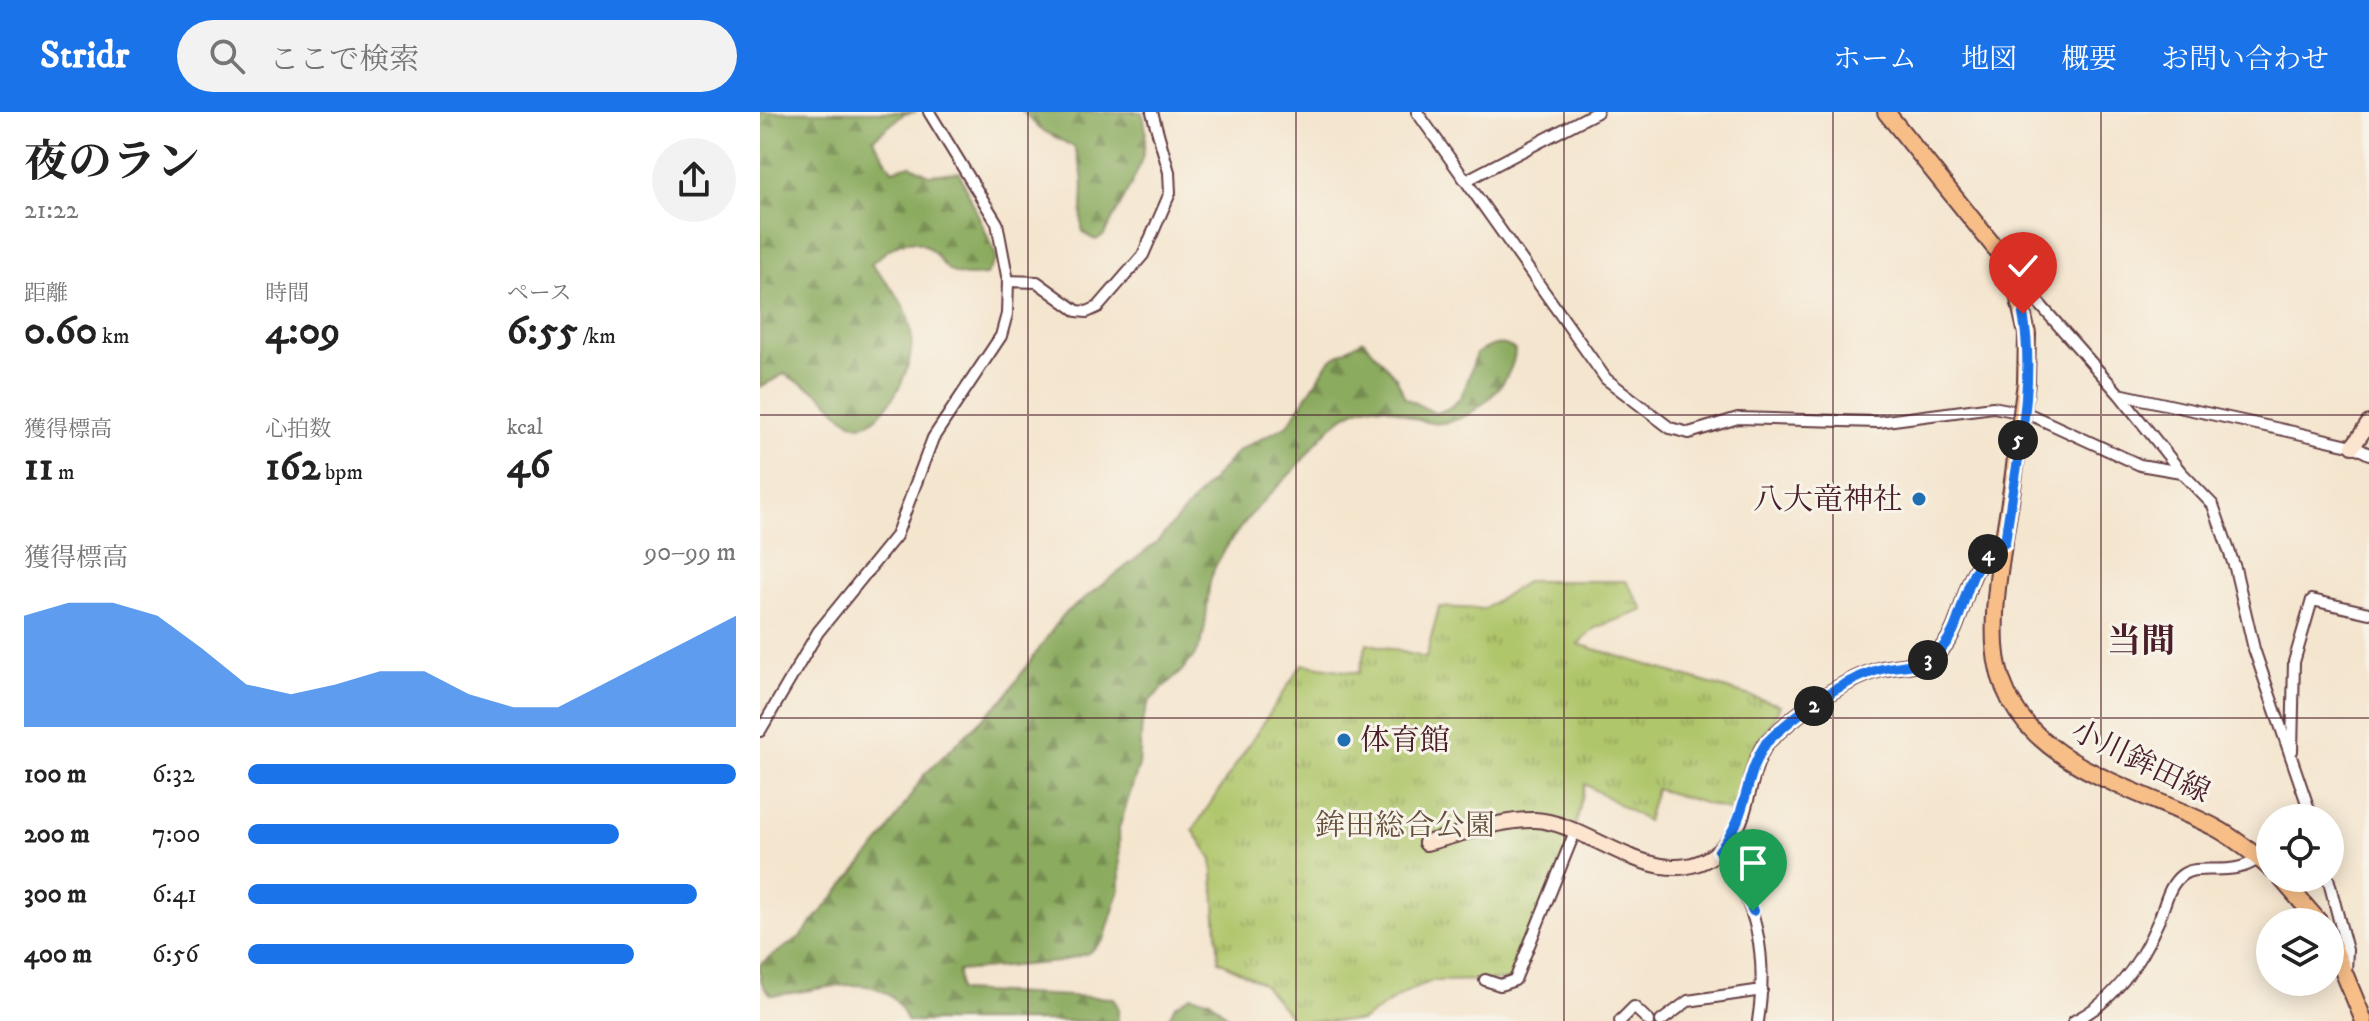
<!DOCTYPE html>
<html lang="ja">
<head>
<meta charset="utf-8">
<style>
	:root { --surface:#fff; --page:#f2f2f2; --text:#222; --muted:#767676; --accent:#1a73e8 }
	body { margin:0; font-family:"IM FELL DW Pica","Noto Serif JP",serif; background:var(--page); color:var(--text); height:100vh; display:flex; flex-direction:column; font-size:30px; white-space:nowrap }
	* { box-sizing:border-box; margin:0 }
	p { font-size:26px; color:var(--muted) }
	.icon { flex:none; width:44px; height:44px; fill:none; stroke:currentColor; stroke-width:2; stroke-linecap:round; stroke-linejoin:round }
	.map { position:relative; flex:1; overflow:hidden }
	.panel { display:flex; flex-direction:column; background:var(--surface); width:760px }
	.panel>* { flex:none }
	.controls { position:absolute; left:1496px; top:692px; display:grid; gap:16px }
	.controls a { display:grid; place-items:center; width:88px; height:88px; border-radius:50%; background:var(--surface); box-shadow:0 4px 20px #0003; font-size:40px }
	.pin { position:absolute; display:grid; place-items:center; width:68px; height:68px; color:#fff; margin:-82px -34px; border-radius:50% 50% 50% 0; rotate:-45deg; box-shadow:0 0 8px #0007 }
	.pin .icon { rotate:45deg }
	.km { position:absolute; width:40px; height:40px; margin:-20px; border-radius:50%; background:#222; color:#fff; font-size:22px; line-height:40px; text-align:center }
	.round { display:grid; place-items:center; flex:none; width:84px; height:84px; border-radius:42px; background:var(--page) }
	.head { display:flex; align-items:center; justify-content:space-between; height:136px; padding:0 24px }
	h1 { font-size:44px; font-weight:700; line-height:60px }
	.metrics { display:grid; grid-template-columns:repeat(3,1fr); gap:12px; height:136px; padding:8px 24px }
	.metrics div { display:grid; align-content:center }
	.metrics b { font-size:40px; font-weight:700 }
	.metrics small { font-size:22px; font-weight:400 }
	.metrics p { font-size:22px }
	.chart { height:224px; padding:16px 24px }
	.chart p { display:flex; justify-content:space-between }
	.chart svg { width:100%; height:144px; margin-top:8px; fill:var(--accent); opacity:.7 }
	ul { padding:0 24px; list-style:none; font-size:26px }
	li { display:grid; grid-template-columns:128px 96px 1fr; align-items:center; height:60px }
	li i { height:20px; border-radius:10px; background:var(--accent) }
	header { display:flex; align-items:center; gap:48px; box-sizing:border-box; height:112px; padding:0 40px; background:var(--accent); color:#fff }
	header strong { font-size:38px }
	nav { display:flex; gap:44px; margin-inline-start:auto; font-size:28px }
	.search { width:560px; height:72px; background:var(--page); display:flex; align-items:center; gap:20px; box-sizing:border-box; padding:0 28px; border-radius:44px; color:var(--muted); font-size:30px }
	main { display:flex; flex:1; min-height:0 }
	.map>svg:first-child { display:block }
</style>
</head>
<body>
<header>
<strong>Stridr</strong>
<div class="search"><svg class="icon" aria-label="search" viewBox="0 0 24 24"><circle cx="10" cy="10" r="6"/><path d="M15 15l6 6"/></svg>ここで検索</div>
<nav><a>ホーム</a><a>地図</a><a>概要</a><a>お問い合わせ</a></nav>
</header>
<main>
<section class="panel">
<div class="head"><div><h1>夜のラン</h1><p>21:22</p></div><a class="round"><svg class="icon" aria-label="share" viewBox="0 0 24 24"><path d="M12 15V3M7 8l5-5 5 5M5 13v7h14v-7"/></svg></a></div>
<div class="metrics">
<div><p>距離</p><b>0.60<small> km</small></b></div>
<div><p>時間</p><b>4:09</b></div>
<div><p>ペース</p><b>6:55<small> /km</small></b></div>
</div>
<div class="metrics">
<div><p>獲得標高</p><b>11<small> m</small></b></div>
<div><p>心拍数</p><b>162<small> bpm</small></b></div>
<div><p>kcal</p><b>46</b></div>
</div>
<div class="chart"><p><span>獲得標高</span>90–99 m</p>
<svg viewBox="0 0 160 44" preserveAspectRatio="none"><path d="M0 44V10L10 6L20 6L30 10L40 20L50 31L60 34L70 31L80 27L90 27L100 34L110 38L120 38L130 31L140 24L150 17L160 10V44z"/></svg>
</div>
<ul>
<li><b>100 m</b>6:32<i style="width:100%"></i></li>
<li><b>200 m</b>7:00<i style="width:76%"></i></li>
<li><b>300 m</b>6:41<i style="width:92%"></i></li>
<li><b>400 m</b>6:56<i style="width:79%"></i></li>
</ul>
</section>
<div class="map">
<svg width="1609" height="909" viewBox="0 0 1609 909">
	<defs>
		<pattern id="grass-tufts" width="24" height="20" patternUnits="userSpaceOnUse" patternTransform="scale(2)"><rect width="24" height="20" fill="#afc66b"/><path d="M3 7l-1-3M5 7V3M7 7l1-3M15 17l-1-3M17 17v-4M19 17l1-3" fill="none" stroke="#90a058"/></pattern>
		<pattern id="forest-firs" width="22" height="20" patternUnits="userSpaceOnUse" patternTransform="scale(2)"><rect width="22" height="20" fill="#8bab5f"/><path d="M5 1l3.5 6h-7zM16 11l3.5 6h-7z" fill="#748b4f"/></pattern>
	</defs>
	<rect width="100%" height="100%" fill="#f7f3e8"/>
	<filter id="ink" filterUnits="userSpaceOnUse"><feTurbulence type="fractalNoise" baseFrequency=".0125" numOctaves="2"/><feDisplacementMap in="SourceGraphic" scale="16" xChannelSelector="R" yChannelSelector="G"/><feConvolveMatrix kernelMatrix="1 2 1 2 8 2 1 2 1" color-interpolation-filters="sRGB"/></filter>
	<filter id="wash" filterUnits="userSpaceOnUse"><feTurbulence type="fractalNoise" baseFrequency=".006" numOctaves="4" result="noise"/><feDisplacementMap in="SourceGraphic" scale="32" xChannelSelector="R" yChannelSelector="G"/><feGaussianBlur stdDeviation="1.8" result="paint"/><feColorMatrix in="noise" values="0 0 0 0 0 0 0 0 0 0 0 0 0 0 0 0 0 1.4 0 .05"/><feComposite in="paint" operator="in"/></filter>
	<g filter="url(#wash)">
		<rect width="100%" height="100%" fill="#f4e5ce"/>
		<!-- grass -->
		<path fill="url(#grass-tufts)" stroke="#7c724b" stroke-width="2" d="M767,469H866L884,498L835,516L818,532L1020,593C1014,610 1006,618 996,632C983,652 981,677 975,700L896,677L887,709L825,672L814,722L755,868L672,869L646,880L601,909H534L502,871L459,849L452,747L433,718L542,552L599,561L607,531L666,546L679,495L724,497Z"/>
		<!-- forest -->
		<path fill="url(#forest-firs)" stroke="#6a6545" stroke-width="2" d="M0,0H156L144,2L113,27L132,58L150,53L169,63L199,60L237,146L226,163C214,164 199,166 189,158C182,153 178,144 172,139C150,118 129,136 111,152C124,168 140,183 147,203C160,238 143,280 117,305C112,309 108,313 101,313C83,312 71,289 57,280C46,274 35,268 24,262L0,275Z
			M263,0H382C397,42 362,87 344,123L336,128C331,126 323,123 322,116C320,82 329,71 314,35L280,17Z
			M603,228L636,265L645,286L675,301C708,294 706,266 717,241C731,233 742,228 755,238C754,270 714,308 682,311C645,315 626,272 578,309C561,322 548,343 533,359C503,389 476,415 456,453C444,476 450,506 441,531C431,556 406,571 389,590L382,611L379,653L359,716L360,776L344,828L328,841L299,850L198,859L199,879L353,886L358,895V909H147C126,849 58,882 12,883C0,874 0,867 0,852L40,825L122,728L164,663L244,586L303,503L395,432L479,338L528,313L570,248Z
			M431,884L450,888L473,909H407L415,894Z"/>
	</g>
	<g filter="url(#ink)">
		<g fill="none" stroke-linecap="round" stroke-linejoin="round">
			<!-- street casing -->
			<g stroke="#643d43" stroke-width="14">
				<path id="street" d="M657,0L846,267L910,316L929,321L978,306L1118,310L1233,295L1269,302L1380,353L1421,360
					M707,68L837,0
					M1254,163L1359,282L1421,360L1453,393L1475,456L1494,537L1552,706
					M248,169L277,170L317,199L327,200L338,195L383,143L410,81L409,60L392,0
					M1359,282L1533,320L1593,334L1609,342
					M0,619L58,520L136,424L173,326L241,224L247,202L248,169L237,111L169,0
					M1532,639L1534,550L1552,488L1609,501
					M959,739C998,791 1008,845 998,909
					M1568,766L1587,838L1586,858
					M725,868L740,873L755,868L814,722
					M860,909L874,895L889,909
					M901,909L928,889L1002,878
					M1314,909C1353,890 1380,851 1397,812C1405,796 1407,774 1422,763C1440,750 1472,767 1499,746"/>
			</g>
			<!-- secondary casing -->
			<g stroke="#643d43" stroke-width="18">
				<path id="secondary" d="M1593,334L1609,311
					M666,731C700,723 740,707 775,708C830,710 902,789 960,738C991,710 984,664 1006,631C1034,603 1079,570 1118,558C1137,552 1161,556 1176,542C1211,513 1197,451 1245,431"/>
			</g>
			<!-- primary casing -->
			<g stroke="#643d43" stroke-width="20">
				<path id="primary" d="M1126,0L1240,142L1256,174L1267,222
					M1253,369C1246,422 1232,479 1235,533C1242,650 1372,672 1456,716C1476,727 1493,741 1510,756
					M1521,766L1559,810
					M1570,827L1604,909"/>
			</g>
			<!-- street -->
			<use href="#street" stroke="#fff" stroke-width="10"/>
			<!-- secondary -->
			<use href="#secondary" stroke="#fce5cf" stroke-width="14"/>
			<!-- primary -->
			<use href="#primary" stroke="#f7be88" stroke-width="16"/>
			<!-- primary-bridge casing -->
			<g stroke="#643d43" stroke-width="20" stroke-linecap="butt">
				<path id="primary-bridge" d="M1253,369L1266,270L1267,222"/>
			</g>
			<!-- primary-bridge -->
			<use href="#primary-bridge" stroke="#f7be88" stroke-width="16"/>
		</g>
	</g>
	<g fill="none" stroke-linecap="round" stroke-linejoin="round" filter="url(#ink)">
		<!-- route casing -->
		<g stroke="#fff" stroke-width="16">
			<path id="route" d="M993,799L976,761L959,739C991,700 982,667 1006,631C1034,603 1079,570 1118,558C1137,552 1161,556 1176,542C1211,513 1197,451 1245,431C1254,358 1277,276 1263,202"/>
		</g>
		<!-- route -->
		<use href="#route" stroke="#1a73e8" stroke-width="10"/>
	</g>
	<!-- grid -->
	<path fill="none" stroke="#4a1f2b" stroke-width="2" stroke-opacity="0.55" d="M268,0V909M536,0V909M804,0V909M1073,0V909M1341,0V909M0,303H1609M0,606H1609"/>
	<!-- markers -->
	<g fill="#1f6fb2" stroke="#f7f3e8" stroke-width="3">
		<circle cx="1159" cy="387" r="8"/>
		<circle cx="584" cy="628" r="8"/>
	</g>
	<g text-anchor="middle" stroke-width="6" stroke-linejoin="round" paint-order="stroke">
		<!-- poi labels -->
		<g font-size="30" fill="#4a1f2b" stroke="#f7f3e8" text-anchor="end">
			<text x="1143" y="397">八大竜神社</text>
			<text x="600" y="638" text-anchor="start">体育館</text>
		</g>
		<!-- street labels -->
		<g font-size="30" fill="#4a1f2b" stroke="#f7f3e8">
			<text transform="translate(1381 649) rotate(26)" y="10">小川鉾田線</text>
		</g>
		<!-- park labels -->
		<g font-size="30" fill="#68513e" stroke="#f7f3e8">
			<text x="645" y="723">鉾田総合公園</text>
		</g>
		<!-- quarter labels -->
		<g font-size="34" font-weight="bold" fill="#4a1f2b" stroke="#f7f3e8">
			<text x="1381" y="540">当間</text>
		</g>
	</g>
</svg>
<div class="controls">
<a><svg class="icon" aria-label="locate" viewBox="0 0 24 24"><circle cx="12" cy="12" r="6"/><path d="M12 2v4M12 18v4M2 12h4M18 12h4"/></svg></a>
<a><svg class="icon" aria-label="layers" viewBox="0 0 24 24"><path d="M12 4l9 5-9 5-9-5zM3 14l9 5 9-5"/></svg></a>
</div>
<div class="pin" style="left:993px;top:799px;background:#1e9e55"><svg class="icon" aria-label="arrive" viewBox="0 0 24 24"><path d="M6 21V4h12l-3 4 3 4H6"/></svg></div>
<div class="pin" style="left:1263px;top:202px;background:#d93025"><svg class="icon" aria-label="check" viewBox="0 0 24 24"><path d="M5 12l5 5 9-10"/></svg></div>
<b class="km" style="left:1054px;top:594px">2</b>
<b class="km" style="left:1168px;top:548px">3</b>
<b class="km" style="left:1228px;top:442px">4</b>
<b class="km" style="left:1258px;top:328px">5</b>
</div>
</main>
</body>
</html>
